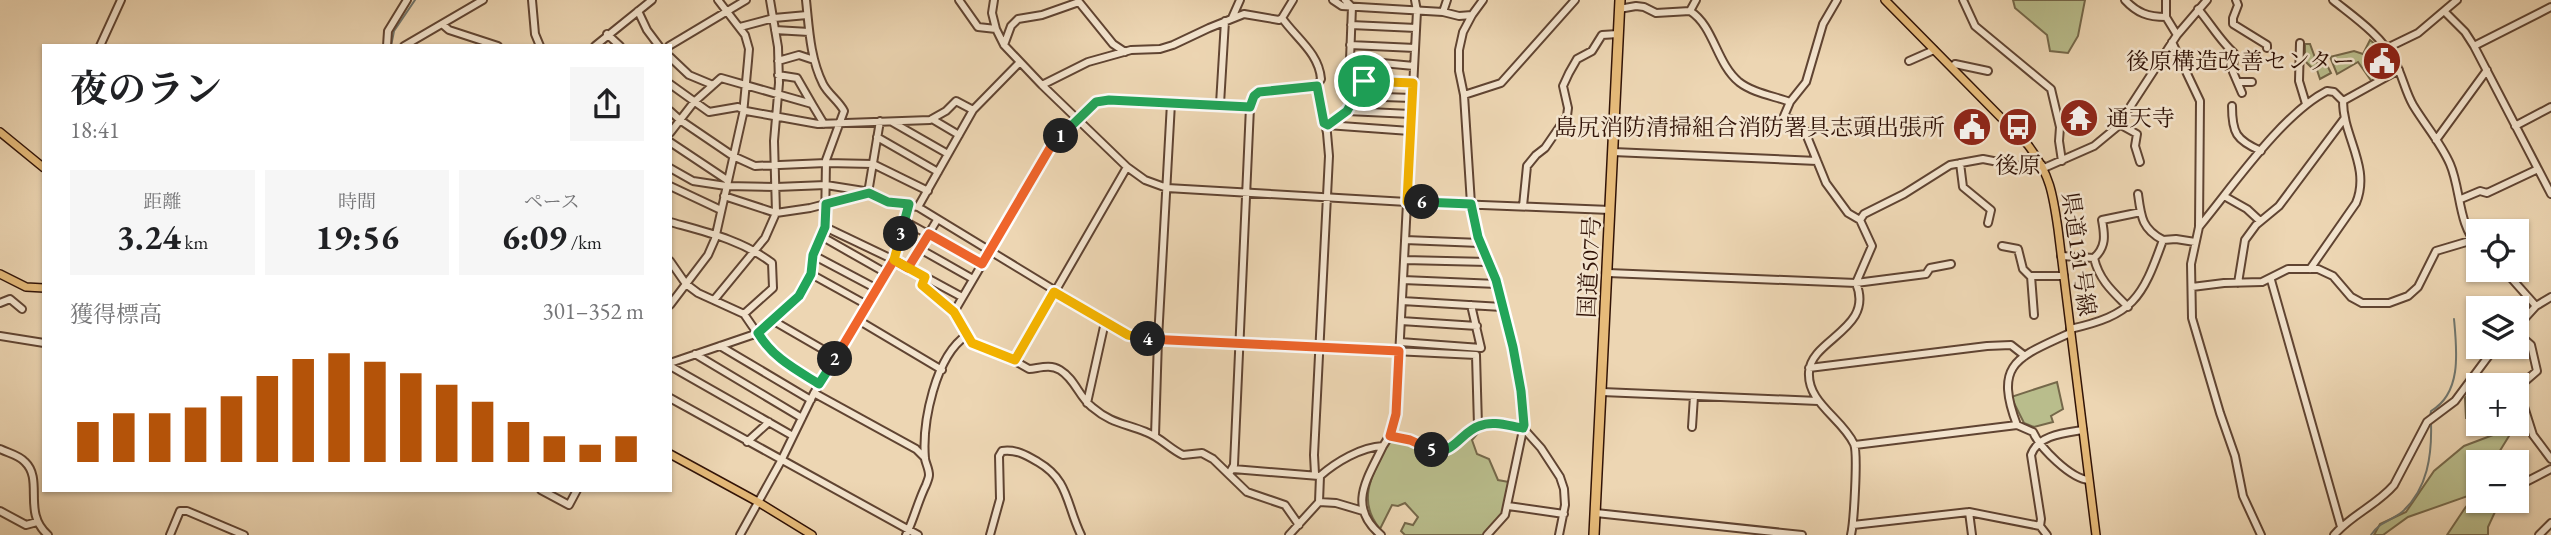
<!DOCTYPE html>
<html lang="ja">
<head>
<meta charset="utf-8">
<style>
	:root { --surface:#fff; --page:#f6f6f6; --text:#202124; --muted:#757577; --accent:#b45309 }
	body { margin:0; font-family:"EB Garamond","Noto Serif JP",serif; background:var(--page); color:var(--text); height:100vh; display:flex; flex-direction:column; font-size:26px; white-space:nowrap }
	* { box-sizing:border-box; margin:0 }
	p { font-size:23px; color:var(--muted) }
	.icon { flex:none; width:38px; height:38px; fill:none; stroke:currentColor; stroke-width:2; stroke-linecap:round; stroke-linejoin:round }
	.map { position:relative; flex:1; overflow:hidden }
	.drawer { position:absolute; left:42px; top:44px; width:630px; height:448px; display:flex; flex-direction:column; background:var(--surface); border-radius:0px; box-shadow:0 2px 5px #0004 }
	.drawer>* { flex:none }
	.fabs { position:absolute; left:2466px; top:219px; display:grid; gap:14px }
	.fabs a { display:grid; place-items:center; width:63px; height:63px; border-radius:0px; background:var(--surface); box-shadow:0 2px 5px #0004; font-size:35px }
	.pin { position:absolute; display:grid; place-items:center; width:60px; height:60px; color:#fff; margin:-30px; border:4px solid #fff; border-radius:50%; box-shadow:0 2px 7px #0007 }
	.km { position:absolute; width:35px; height:35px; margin:-18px; border-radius:50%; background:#222; color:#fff; font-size:19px; line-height:35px; text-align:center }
	.round { display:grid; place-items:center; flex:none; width:74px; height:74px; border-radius:0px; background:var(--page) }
	.headline { display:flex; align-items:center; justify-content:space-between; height:119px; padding:0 28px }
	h1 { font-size:38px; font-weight:700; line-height:52px }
	.figures { display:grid; grid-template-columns:repeat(3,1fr); gap:10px; height:119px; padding:7px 28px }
	.figures div { display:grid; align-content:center; border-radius:0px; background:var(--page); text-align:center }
	.figures b { font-size:35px; font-weight:700 }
	.figures small { font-size:19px; font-weight:400 }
	.figures p { font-size:19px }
	.chart { height:196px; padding:14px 28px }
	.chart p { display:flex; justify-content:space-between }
	.chart svg { width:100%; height:126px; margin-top:7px; stroke:var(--accent); stroke-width:6 }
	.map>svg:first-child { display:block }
</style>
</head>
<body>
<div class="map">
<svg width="2551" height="535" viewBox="0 0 2551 535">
	<rect width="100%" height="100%" fill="#edd6b3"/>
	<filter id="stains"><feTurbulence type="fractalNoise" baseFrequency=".00286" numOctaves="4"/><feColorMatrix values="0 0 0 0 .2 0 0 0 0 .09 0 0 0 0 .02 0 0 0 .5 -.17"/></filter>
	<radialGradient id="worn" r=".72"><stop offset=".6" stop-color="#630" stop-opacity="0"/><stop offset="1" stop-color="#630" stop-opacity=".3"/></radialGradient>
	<!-- green -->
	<path fill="#b9bd8c" stroke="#75684a" stroke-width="2" d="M2013,0H2085L2078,36L2068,53L2050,51L2047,35L2015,8Z
		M2370,40L2382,50L2373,55L2378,66L2370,69L2375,80L2372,82L2358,62L2337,74L2330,57L2354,51L2363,54Z
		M2305,44H2310L2317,63L2325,61L2331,73L2320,79L2317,70L2313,69L2305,61Z
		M2480,379L2501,385H2478V417L2466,418L2465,398Z
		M2057,382L2063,409L2051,416L2053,422L2034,427L2024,423L2011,397Z
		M2517,423L2493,462H2478V485L2468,496L2408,517L2383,535H2374L2380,524L2406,512L2434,471L2464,446L2493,435L2505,433Z
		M1477,429L1479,432L1472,440L1477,454L1489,459L1498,480L1509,482L1502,516L1484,535H1405L1401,531L1405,523L1413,525L1418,517L1405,503L1398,506L1392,505L1380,529C1355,499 1374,472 1389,442L1402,440L1439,454Z
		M2478,492V500L2500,501L2488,527V535H2447L2465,508Z"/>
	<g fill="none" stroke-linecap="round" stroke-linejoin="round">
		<!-- stream -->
		<path stroke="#70766e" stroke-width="2" d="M391,46L394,31L415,0
			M2430,417L2431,411C2462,393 2457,351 2454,319
			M2371,535C2379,522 2391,521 2402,512C2428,489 2432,454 2431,423"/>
		<!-- minor casing -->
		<g stroke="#604432" stroke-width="10">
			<path id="minor" d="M532,0L535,34L540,46
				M959,0L978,27L996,29
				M994,0L992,13L996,29L1004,45L1042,85L1127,167L1145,180L1167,188L1407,202L1610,210
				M1333,0L1342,6L1443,12L1459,16L1472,15
				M1345,0L1352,7L1350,60L1414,66
				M1483,0L1472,15L1463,32L1459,50V71L1464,95L1471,204L1478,237L1496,280L1513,347L1521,391L1524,425L1505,515L1487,535
				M1837,0L1823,24L1806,82L1790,102L1784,116L1799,123L1804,129L1826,183L1848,213L1860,220L1872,246L1856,283C1875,329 1811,339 1809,372C1807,403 1842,418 1854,444C1858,453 1854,522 1851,535
				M1963,0L1975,26L2051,89L2060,127L2059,141L2062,161
				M2125,0C2137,13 2148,17 2166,17
				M2166,0V17L2177,35
				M2236,0L2238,5L2233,18V24L2267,45V48
				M2333,0C2354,17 2381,35 2394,60C2402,74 2405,91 2413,105C2425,125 2441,143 2450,164C2461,189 2458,226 2478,245
				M1079,2L1113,44L1125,52
				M1619,9L1636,6L1644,7L1656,13L1690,11C1714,26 1716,63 1739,82C1753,93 1774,96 1790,102
				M2198,9C2210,23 2221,42 2234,53L2233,72L2242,93
				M638,11L647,30L659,46
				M1690,11L1696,0
				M2444,11L2465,32L2474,46L2551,194
				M1443,12L1447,0
				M1232,18L1240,0
				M1282,18C1296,38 1319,53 1321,79L1317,86L1327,133L1329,156L1314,455L1315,474
				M1282,18L1293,0
				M442,24L449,30L498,46
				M1351,25L1416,28
				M740,27L774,18L807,15
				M775,30L809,32
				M607,34L620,46
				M2172,42L2200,101L2199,227L2191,264L2192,318L2220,413L2235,456L2243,496L2261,535
				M2300,43L2299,81L2306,104
				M1004,45L1011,26L1018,19L1042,15L1079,2
				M1350,45L1415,48
				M100,46L121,0
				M387,46L388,31L407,0
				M404,46L483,0
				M595,46L652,0
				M669,46L746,0
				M2474,46L2551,7
				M2387,48L2418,33L2457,0
				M670,57L689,75L713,85
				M778,61L799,55L814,60
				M1909,61L1934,50
				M1952,67L1955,64L1988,71
				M778,75L797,78L812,104
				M2239,82H2252
				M670,84L709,112L738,107L746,111L818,124L930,120L946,111L956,101L973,110
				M1042,85L1088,62L1131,50L1160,49L1173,45L1209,28L1244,14L1279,20L1282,18
				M1464,95L1501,83L1575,0
				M1355,96L1412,98
				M2343,101L2399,70
				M1220,104L1225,21
				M2232,106C2232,133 2236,140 2261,151
				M1250,107L1109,100L1096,102L1050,148L954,312L972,343L1015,361L1029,369C1040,368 1050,364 1060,370C1075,379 1079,397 1092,407C1112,424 1124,423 1146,432C1160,437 1170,449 1183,455L1202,453L1213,459L1247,492L1285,505L1299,525
				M670,111L680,120L733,156L755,166L826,163L873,164L928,191
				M1347,111L1411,114
				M932,119L959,135
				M892,122L948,154
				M2119,124L2137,134L2135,146L2140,162
				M1327,125L1410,131
				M1328,125L1347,111L1364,81L1413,83
				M2515,126L2551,107
				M670,133L694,102L721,78L812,104L824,124
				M877,137L938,172
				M2436,140L2487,70
				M670,142L727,180
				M1613,152L1817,161
				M1960,163L1963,187L1991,210L1988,223
				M670,168L693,181L726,186L776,187L826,185L864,191L888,202L918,207L1128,335L1149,339L1476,355L1478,426
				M2044,168L2094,146L2117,127L2177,35L2207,0
				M670,186L721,210
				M2138,194C2141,217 2142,229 2163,240
				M724,196L776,213L810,208L868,193L880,121
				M2224,196L2247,209L2260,221
				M2461,199L2480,191L2487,193L2538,169
				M1523,206L1527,166L1536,155L1545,148L1567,116L1568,108L1563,86L1569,73L1577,59L1592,51L1602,35L1618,34
				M918,207L973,110L1020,62
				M1860,220L1864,214L1904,194L1950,165L1983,159L2029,168L2042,165
				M904,221L982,264
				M670,222C706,232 742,240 772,263L773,288L744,314
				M825,227L894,260L962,297
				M2199,227C2233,186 2282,114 2327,91L2334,92L2343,101C2343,137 2371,167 2356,203L2310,269
				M821,236L886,273
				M1405,240L1480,243
				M2002,246L2018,249L2023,269L2030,276H2064
				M920,249L973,279
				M813,255L877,289
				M2061,256L2094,258
				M2094,258C2106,247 2105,236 2102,220L2141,212
				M2094,258C2099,280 2113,292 2128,307
				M1404,260L1488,262
				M670,261L686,284L698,293L744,314L768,349L778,358L819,384
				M908,268L937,220
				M2504,270L2536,306
				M1608,273L1856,283L1926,274L1930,268L1951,264
				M811,274L867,305
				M2031,276L2034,315
				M925,277L922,285L954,312
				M1403,280L1497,284
				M2271,280L2341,527
				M2238,283L2245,240L2256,225L2279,206L2344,119
				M2192,287L2224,283L2262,282L2288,269H2318L2333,276L2351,297L2362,303H2389L2408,296L2418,287L2436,251L2473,240
				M714,300L765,238L776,213L774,141L779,83L778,47L770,0
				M1402,301L1502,307
				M0,303L10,299L22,309
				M670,305L708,255L715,239L743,114L748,61L749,49L745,35L718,0
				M772,320L836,357
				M858,320L942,370
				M1401,321L1477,326
				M2516,328L2536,306L2551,297
				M2070,329C2133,315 2142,299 2163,240L2176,239L2195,242
				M2516,332L2531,345L2537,371L2522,384L2519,391L2533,435L2551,459
				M0,336L44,343
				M1400,342L1481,348L1471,305
				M720,346L811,400
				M695,354L802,418
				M1015,361L1127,167
				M670,363L758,333L799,296L811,274L813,255L825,227L826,160L844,111C839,101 828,94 823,84C810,58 809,28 806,0
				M670,366L793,436
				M1809,368L1987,346L2011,345L2025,356
				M1602,392L1818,401
				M814,393L916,449L925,458
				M670,398L918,535
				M1087,403L1105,322
				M2017,425C1993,362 2019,357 2070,333
				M1692,427L1694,396
				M1390,435L1410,440L1439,452L1447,450L1478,426L1496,423L1523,428L1541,448L1560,477L1564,489L1565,505L1559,535
				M1155,436L1158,339L1171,103
				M747,442L769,422
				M1855,445L2017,425L2033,432C2040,448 2071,479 2089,480
				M0,449C8,453 19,455 25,462C44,480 22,513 48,535
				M1233,469L1319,476
				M1229,474L1234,465L1250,107L1254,96L1259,92L1304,89L1317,86
				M2516,487L2551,469
				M541,490L569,505L577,490
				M1319,502L1336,503L1363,511
				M1508,506L1564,514
				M0,511L26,525L37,522
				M1969,512L1972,535
				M1596,513L1802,535
				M1853,525L1969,512L2040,526
				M170,535L180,511H187L244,535
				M740,535L781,461L814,393L890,267L909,204
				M906,535C914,519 918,501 926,485C927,482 929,478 929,475C929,469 926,464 925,459C922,423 935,356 967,335
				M990,535L1000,499L999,456L1002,451C1016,449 1026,455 1038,462C1069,480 1066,504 1081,535
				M1289,535L1319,502L1320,476C1336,462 1361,447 1383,446L1390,435L1396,414L1417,11L1415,0
				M1381,535C1346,506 1368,478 1383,446
				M2047,535L2040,526L2041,519L2031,455C2038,435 2064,433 2083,430
				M2334,535C2351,515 2377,505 2394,485L2427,422L2455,401L2496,346
				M2539,535L2551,523"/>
		</g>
		<!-- major casing -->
		<g stroke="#311307" stroke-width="10">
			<path id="major" d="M1885,0L2028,145C2050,174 2053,194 2058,229L2096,535
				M0,132L44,168
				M0,274L26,287L44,288
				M670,454L758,502L812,535"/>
		</g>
		<!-- highway casing -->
		<g stroke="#311307" stroke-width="12">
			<path id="highway" d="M1594,535L1620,0"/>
		</g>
		<!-- minor -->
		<use href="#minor" stroke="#f3e4ce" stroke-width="6"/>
		<!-- major -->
		<use href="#major" stroke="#e6bb7a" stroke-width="7"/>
		<!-- highway -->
		<use href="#highway" stroke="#e6bb7a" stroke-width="9"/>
	</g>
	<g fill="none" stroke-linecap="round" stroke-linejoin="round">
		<!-- split-1 casing -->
		<g stroke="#fff" stroke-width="14">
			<path id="split-1" d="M1061,136L1096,102L1109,100L1250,107L1254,96L1259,92L1317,86L1324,123L1328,125L1347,111L1364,81"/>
		</g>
		<!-- split-2 casing -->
		<g stroke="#fff" stroke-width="14">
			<path id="split-2" d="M835,359L894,260L908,268L929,234L982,264L1050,148L1061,136"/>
		</g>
		<!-- split-3 casing -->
		<g stroke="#fff" stroke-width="14">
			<path id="split-3" d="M835,359L819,384C795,369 773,358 758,333L799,296L811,274L813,255L825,227L826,204L869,193L888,202L909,204L901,234"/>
		</g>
		<!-- split-4 casing -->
		<g stroke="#fff" stroke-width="14">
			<path id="split-4" d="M901,234L894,260L925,277L922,285L954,312L972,343L1015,360L1054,292L1128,335L1148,339"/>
		</g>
		<!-- split-5 casing -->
		<g stroke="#fff" stroke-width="14">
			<path id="split-5" d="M1148,339L1399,351L1396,414L1390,436L1410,440L1432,450"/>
		</g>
		<!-- split-6 casing -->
		<g stroke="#fff" stroke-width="14">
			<path id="split-6" d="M1422,202L1471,204L1478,237L1496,280L1513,347L1521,391L1524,425L1523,428C1509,426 1493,420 1479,426C1461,432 1453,456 1432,450"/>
		</g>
		<!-- split-7 casing -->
		<g stroke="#fff" stroke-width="14">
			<path id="split-7" d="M1364,81L1413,83L1407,202H1422"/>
		</g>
		<!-- split-1 -->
		<use href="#split-1" stroke="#22a559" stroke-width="9"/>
		<!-- split-2 -->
		<use href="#split-2" stroke="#f0652b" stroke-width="9"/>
		<!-- split-3 -->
		<use href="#split-3" stroke="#22a559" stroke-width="9"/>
		<!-- split-4 -->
		<use href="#split-4" stroke="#f5b400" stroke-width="9"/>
		<!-- split-5 -->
		<use href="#split-5" stroke="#f0652b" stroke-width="9"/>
		<!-- split-6 -->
		<use href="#split-6" stroke="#22a559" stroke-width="9"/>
		<!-- split-7 -->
		<use href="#split-7" stroke="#f5b400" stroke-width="9"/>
	</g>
	<!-- icons -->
	<defs>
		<g id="civic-disc" transform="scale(2.0125)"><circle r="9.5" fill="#8f2418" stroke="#f3e4ce"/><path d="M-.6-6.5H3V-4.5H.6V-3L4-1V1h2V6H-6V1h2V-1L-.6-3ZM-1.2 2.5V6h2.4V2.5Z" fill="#fff"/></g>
		<g id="temple-disc" transform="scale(2.0125)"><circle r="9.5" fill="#8f2418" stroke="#f3e4ce"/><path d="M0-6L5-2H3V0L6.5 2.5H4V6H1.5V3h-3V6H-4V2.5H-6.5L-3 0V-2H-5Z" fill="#fff"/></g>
		<g id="bus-disc" transform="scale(2.0125)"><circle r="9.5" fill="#8f2418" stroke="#f3e4ce"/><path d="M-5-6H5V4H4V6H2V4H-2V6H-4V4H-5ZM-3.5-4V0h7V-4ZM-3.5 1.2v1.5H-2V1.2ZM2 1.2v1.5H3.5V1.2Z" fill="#fff"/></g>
	</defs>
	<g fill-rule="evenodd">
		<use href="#civic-disc" x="2382" y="61"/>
		<use href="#temple-disc" x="2079" y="118"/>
		<use href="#civic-disc" x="1972" y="127"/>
		<use href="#bus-disc" x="2018" y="127"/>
	</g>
	<g text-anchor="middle" stroke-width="5" stroke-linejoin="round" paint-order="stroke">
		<!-- poi labels -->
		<g font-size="23" fill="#311307" stroke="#f3e4ce" text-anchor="end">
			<text x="2355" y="69">後原構造改善センター</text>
			<text x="2106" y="126" text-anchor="start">通天寺</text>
			<text x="1945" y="135">島尻消防清掃組合消防署具志頭出張所</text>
			<text x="2018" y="173" text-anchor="middle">後原</text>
		</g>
		<!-- street labels -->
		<g font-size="23" fill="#311307" stroke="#f3e4ce">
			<text transform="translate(2079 254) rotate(82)" y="8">県道131号線</text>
			<text transform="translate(1589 267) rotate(-87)" y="8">国道507号</text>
		</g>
	</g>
	<rect width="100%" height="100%" filter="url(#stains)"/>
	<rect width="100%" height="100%" fill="url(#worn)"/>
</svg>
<div class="fabs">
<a><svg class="icon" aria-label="locate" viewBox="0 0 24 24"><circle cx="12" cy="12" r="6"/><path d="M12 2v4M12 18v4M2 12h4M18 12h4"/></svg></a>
<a><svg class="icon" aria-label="layers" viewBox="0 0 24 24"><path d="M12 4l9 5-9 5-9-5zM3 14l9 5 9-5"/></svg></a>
<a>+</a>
<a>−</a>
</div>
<div class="pin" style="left:1364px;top:81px;background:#1e9e55"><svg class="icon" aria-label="arrive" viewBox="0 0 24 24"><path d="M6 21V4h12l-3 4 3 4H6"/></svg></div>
<b class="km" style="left:1061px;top:136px">1</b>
<b class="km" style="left:835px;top:359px">2</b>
<b class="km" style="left:901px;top:234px">3</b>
<b class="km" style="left:1148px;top:339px">4</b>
<b class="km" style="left:1432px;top:450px">5</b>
<b class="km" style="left:1422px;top:202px">6</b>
<section class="drawer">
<div class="headline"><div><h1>夜のラン</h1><p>18:41</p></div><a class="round"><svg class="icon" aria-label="share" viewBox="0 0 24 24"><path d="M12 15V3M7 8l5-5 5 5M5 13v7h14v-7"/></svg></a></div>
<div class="figures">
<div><p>距離</p><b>3.24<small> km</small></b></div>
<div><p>時間</p><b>19:56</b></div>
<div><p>ペース</p><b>6:09<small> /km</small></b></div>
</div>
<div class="chart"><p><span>獲得標高</span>301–352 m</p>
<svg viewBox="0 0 160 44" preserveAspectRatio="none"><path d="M5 44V30M15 44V27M25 44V27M35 44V25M45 44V21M55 44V14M65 44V8M75 44V6M85 44V9M95 44V13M105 44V17M115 44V23M125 44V30M135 44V35M145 44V38M155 44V35"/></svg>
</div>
</section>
</div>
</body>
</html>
